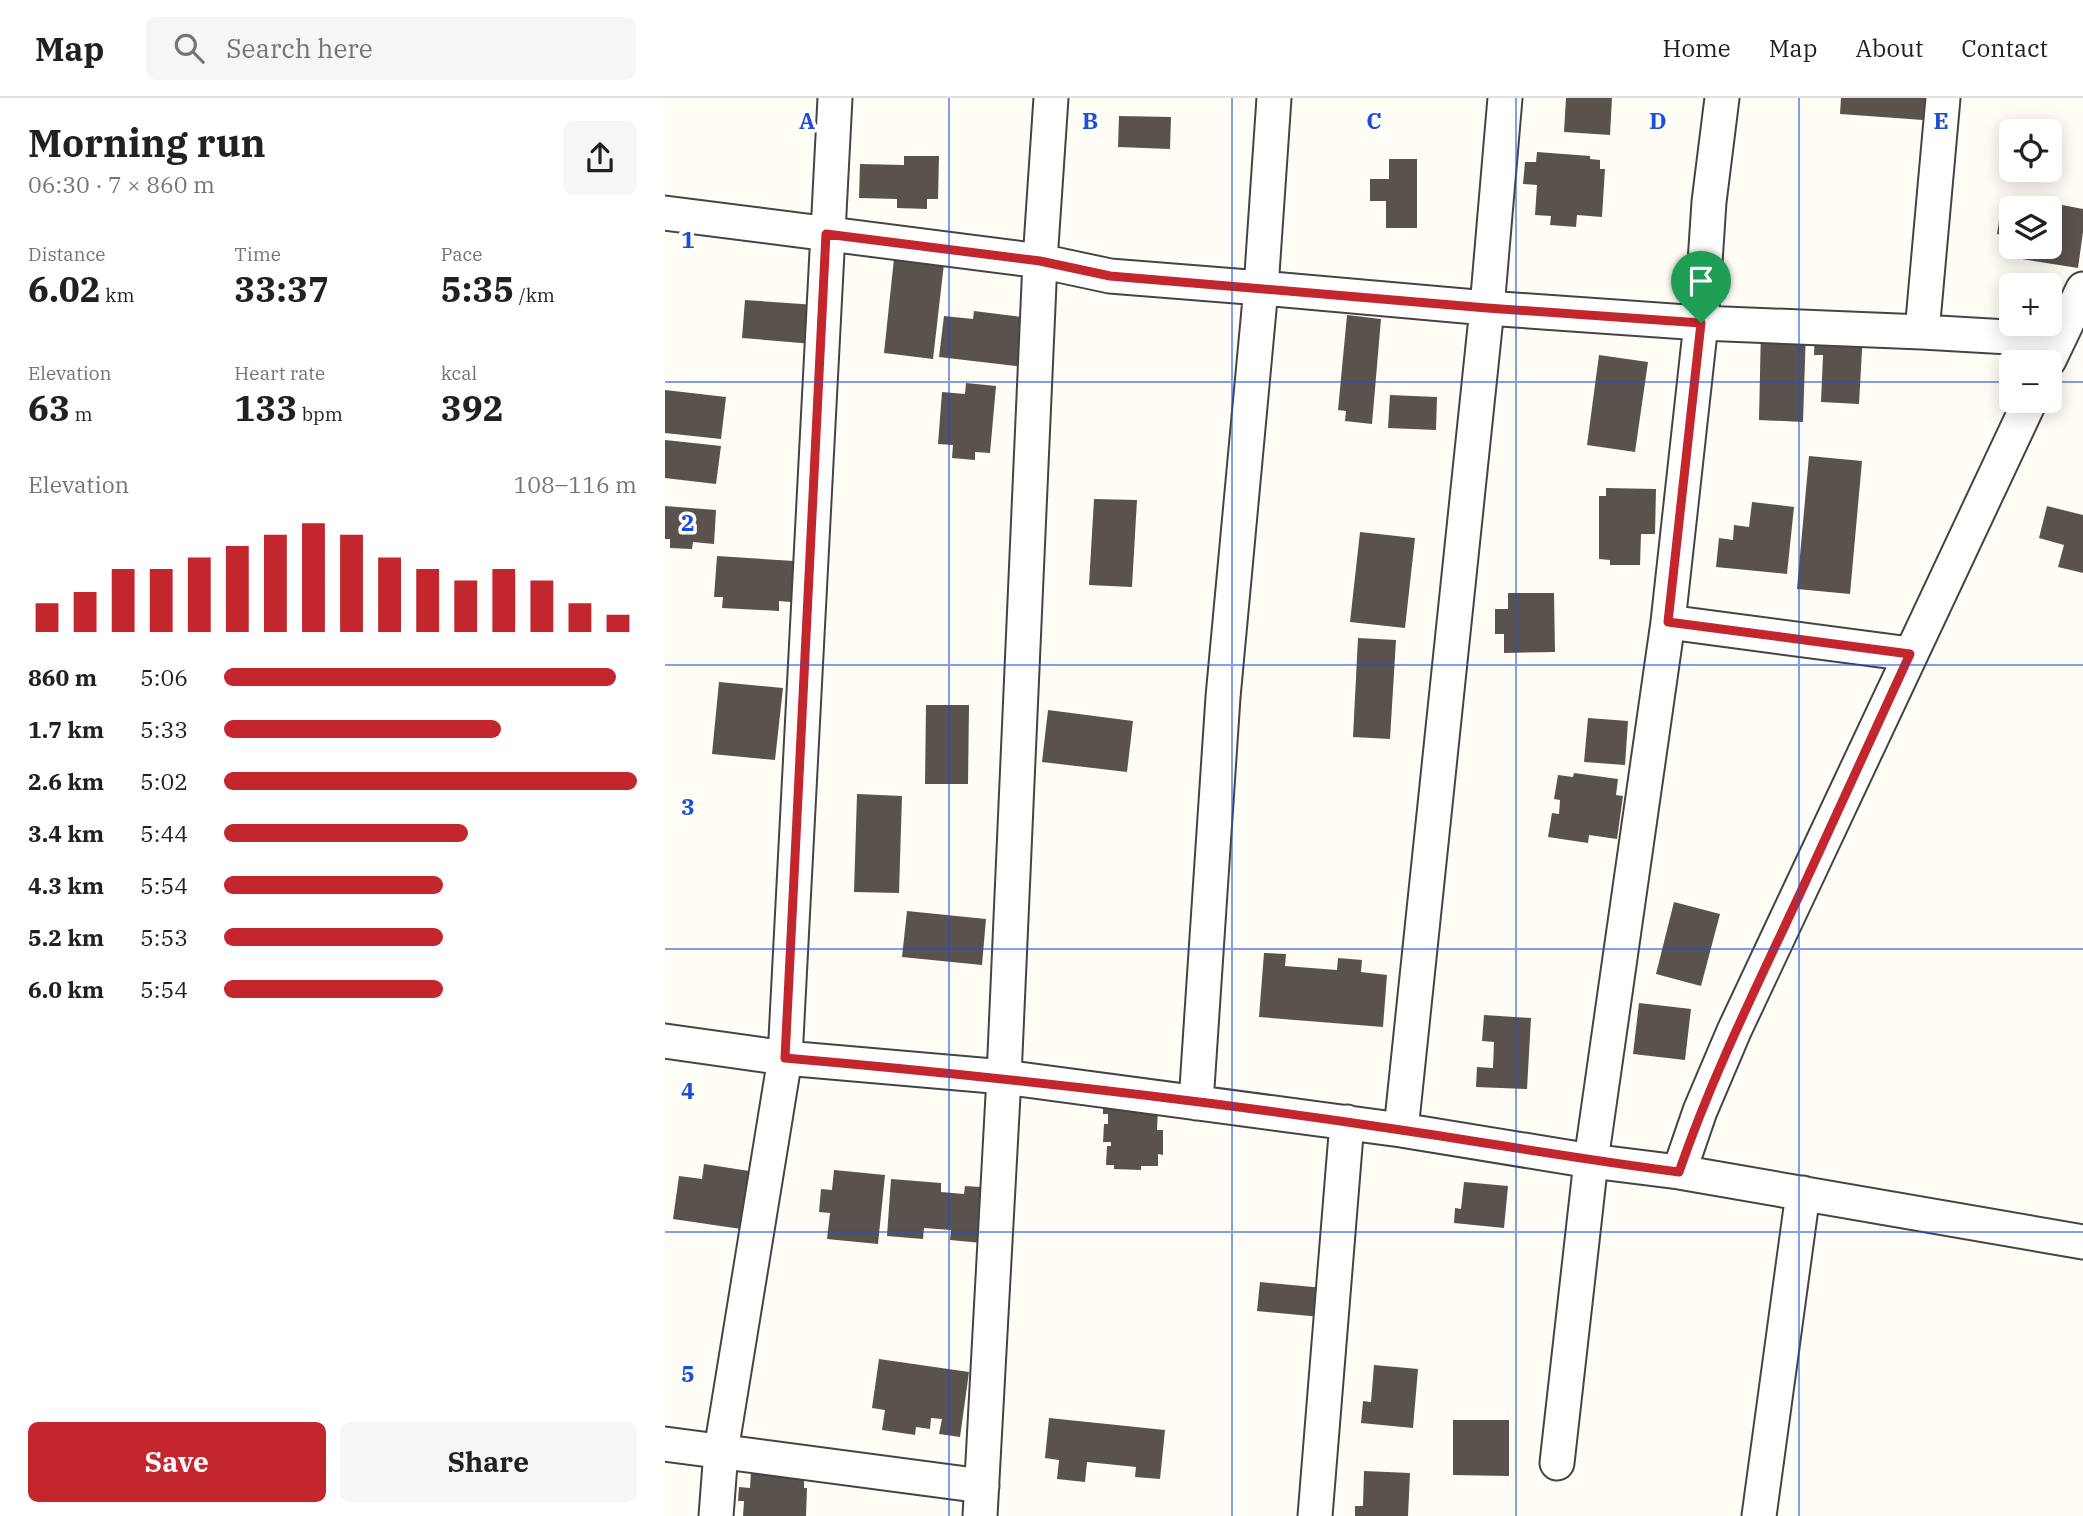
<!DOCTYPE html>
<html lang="en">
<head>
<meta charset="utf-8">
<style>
	:root { --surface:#fff; --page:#f6f6f6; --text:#202124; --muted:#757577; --line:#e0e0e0; --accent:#c4262e }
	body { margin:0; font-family:"IBM Plex Serif",serif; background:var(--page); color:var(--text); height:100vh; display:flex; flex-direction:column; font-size:26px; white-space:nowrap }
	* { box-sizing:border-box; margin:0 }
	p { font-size:23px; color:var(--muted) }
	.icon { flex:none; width:38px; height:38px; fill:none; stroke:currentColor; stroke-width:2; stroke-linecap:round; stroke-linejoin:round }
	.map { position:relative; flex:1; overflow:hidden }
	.side { display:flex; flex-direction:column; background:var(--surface); width:665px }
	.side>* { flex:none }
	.tools { position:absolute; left:1334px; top:21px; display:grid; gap:14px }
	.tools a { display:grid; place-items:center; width:63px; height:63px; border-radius:10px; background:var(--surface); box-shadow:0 4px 18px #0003; font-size:35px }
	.pin { position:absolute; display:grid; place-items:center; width:60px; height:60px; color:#fff; margin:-72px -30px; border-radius:50% 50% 50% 0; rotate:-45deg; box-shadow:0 0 7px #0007 }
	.pin .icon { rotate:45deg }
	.round { display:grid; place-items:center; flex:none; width:74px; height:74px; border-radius:10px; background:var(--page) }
	.headline { display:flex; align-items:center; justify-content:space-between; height:119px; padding:0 28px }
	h1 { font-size:38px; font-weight:800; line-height:52px }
	.metrics { display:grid; grid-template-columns:repeat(3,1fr); gap:10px; height:119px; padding:7px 28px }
	.metrics div { display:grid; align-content:center }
	.metrics b { font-size:35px; font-weight:800 }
	.metrics small { font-size:19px; font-weight:400 }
	.metrics p { font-size:19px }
	.chart { height:196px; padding:14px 28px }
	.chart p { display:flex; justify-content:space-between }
	.chart svg { width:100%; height:126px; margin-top:7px; stroke:var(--accent); stroke-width:6 }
	.action { display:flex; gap:14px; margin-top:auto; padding:14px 28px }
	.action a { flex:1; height:80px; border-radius:10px; background:var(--accent); color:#fff; font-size:28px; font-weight:800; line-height:80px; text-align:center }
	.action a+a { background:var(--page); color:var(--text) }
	ul { padding:0 28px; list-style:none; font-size:23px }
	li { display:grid; grid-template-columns:112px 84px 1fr; align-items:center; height:52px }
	li i { height:18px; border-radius:9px; background:var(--accent) }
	header { display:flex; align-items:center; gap:42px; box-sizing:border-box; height:98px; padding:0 35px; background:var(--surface); border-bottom:2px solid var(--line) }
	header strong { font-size:33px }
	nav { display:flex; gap:38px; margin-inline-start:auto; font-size:24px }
	.search { width:490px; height:63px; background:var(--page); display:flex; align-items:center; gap:18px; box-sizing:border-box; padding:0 24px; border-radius:10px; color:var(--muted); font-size:26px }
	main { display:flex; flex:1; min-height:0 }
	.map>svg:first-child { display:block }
</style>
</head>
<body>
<header>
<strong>Map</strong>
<div class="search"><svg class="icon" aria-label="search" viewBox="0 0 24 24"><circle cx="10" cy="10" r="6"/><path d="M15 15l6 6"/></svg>Search here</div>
<nav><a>Home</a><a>Map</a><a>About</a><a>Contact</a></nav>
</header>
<main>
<section class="side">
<div class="headline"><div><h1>Morning run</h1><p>06:30 · 7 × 860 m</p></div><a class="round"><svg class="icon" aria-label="share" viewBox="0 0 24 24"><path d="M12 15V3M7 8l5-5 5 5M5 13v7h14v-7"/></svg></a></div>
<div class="metrics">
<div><p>Distance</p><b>6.02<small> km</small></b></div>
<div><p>Time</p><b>33:37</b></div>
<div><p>Pace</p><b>5:35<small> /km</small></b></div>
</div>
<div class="metrics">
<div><p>Elevation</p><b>63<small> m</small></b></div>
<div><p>Heart rate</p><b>133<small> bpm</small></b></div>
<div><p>kcal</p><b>392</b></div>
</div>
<div class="chart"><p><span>Elevation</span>108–116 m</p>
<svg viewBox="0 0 160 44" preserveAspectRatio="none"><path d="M5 44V34M15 44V30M25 44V22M35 44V22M45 44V18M55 44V14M65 44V10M75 44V6M85 44V10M95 44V18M105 44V22M115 44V26M125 44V22M135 44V26M145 44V34M155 44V38"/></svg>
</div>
<ul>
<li><b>860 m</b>5:06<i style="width:95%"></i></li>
<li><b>1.7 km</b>5:33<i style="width:67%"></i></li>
<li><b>2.6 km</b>5:02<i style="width:100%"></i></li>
<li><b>3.4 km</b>5:44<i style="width:59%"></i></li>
<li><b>4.3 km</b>5:54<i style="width:53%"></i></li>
<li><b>5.2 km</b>5:53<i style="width:53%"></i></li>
<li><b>6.0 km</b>5:54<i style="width:53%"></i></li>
</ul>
<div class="action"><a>Save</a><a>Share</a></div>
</section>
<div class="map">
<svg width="1418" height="1418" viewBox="0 0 1418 1418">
	<rect width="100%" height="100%" fill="#fffdf5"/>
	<!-- building -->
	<path fill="#5a524d" d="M901,0H947L945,37L899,34Z
		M1176,0H1260L1258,22L1175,16Z
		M454,18L506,19L505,51L453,49Z
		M872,54L925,58V61L935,62V71H940L937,119L912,117L911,129L885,127L886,118L870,117L872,87L858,86L860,64H871Z
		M239,58H274L273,101H262V111L232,110V101L194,100L195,66L239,67Z
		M724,61H752V130H721V103H705V81H724Z
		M1337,104L1367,109L1346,110V148L1335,146L1337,137L1332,136Z
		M1392,106L1418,111V134L1413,170L1344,159L1345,149H1384V112L1391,113Z
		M230,151L280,157L268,261L219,255Z
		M80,202L151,207L148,246L77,240Z
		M309,213L356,219L355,231L364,232L360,269L274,259L279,218L308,221Z
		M682,217L716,221L707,326L680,323L681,313L673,312Z
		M1096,229L1141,231L1138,324L1094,322Z
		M1150,231L1198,234L1194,306L1156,304L1158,257H1149Z
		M934,257L983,264L970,354L922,347Z
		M301,285L331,288L325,355L310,354V362L287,360L288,347L273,346L277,294L300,296Z
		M0,292L61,299L56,341L0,335Z
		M725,297L772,299L771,332L723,330Z
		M0,342L56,348L51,386L0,380Z
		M1144,358L1197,363L1185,496L1132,491Z
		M941,390L991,391L990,436H976L975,467H945V462L934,461V398H941Z
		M429,401L472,402L467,489L424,487Z
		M1087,404L1129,409L1122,476L1051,469L1054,440L1068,442L1069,427L1084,429Z
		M0,408L51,412L49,446L28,444L27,451L5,450V441H0Z
		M1382,408L1418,417V475L1393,469L1399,447L1374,440Z
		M695,434L750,440L740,530L685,524Z
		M52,458L129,463L126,504L114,503V513L57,510L58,499H49Z
		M843,495H889L890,554L839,555V536H830V511H843Z
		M693,540L731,542L725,641L688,639Z
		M54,584L118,590L110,662L47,656Z
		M261,607H304L303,686H260Z
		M383,612L468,623L462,674L377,664Z
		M923,620L963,623L960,667L919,664Z
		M909,675L953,681L951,697L958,698L952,741L924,737L923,745L883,739L887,715L894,716L895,702L889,701L893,677L908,679Z
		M192,696L237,698L234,795L189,794Z
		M1009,804L1055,816L1036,888L991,876Z
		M242,813L321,821L317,867L237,859Z
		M599,855L621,856L620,868L672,872L673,860L697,862L696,874L722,877L718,929L594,919Z
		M974,905L1026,911L1020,962L968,956Z
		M819,917L866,920L862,991L811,989L812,969L828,970L829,944L817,943Z
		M438,1000L493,1010L492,1032H498V1057L493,1056V1068H476V1072L449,1071V1067H441L442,1048H446V1044H438L439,1026H443V1016H438Z
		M39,1066L84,1073L76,1131L8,1121L14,1078L37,1081Z
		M169,1072L220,1077L213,1146L162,1141L165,1115L154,1114L156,1091L167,1092Z
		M226,1081L276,1085V1094L299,1096L300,1088L316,1089V1099H321L317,1145L285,1142L286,1132L259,1130L258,1141L222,1138Z
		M799,1084L843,1088L839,1130L789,1125L790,1110L796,1111Z
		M595,1184L659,1190L656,1219L592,1213Z
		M214,1261L304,1274L295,1339L274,1336L277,1321L266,1320L265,1331L251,1329L250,1337L217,1332L220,1312L207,1310Z
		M709,1267L753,1271L748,1330L696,1325L698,1303L706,1304Z
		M384,1320L500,1332L495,1381L470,1379L471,1369L422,1364L420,1384L392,1381L394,1362L380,1360Z
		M788,1322H844V1378L788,1377Z
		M86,1373L139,1376V1390H142L141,1418H78L79,1403H73L74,1389L85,1390Z
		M699,1373L745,1375L743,1418H690V1408H698Z"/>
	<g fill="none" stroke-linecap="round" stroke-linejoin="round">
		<!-- street casing -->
		<g stroke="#444" stroke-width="37">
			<path id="street" d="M0,115L375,163L445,178L596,190L609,0
				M1257,234L1278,0
				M1384,262L1418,191
				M1003,524L1245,556
				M0,943L120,960L339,979L736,1032L926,1063L1014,1074L1418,1144
				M531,1005L558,599L596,190L822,210L1036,225L1257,234L1393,242
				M736,1032L822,210L840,0
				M1014,1074L1035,1013L1069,933L1365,303
				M0,1346L317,1388
				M892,1365L926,1063L1003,524L1036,225L1044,104L1057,0
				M51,1418L56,1353L120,960L170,0
				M315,1418L339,979L375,163L386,0
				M650,1418L682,1024
				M1094,1418L1138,1095"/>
		</g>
		<!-- street -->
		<use href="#street" stroke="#fff" stroke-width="33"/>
	</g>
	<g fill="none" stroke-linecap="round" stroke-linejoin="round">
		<!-- route casing -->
		<g stroke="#fff" stroke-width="14">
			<path id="route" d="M161,136L375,163L445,178L822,210L1036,225L1003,524L1245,556C1210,633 1175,710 1139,787C1095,882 1048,975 1014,1074C921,1062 829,1046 736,1032C532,1001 326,978 120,960Z"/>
		</g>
		<!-- route -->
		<use href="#route" stroke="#c4262e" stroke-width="9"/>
	</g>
	<!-- grid -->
	<path fill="none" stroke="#1d4ed8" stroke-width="2" stroke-opacity="0.55" d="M284,0V1418M567,0V1418M851,0V1418M1134,0V1418M0,284H1346M1384,284H1418M0,567H1418M0,851H1418M0,1134H1418"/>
	<g font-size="23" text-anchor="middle" font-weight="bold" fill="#1d4ed8" stroke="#fff" stroke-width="7" stroke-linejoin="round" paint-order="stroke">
		<text x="142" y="31">A</text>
		<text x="425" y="31">B</text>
		<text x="709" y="31">C</text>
		<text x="993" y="31">D</text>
		<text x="1276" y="31">E</text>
		<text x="23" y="150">1</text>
		<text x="23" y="433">2</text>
		<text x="23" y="717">3</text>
		<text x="23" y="1001">4</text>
		<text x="23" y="1284">5</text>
	</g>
</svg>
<div class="tools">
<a><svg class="icon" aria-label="locate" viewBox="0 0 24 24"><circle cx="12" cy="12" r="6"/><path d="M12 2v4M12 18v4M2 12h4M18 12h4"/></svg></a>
<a><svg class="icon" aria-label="layers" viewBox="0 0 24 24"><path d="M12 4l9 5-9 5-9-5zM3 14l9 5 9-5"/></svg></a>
<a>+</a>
<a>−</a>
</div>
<div class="pin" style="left:1036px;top:225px;background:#1e9e55"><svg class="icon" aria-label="arrive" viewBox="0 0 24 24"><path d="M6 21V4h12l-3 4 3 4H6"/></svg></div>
</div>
</main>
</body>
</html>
